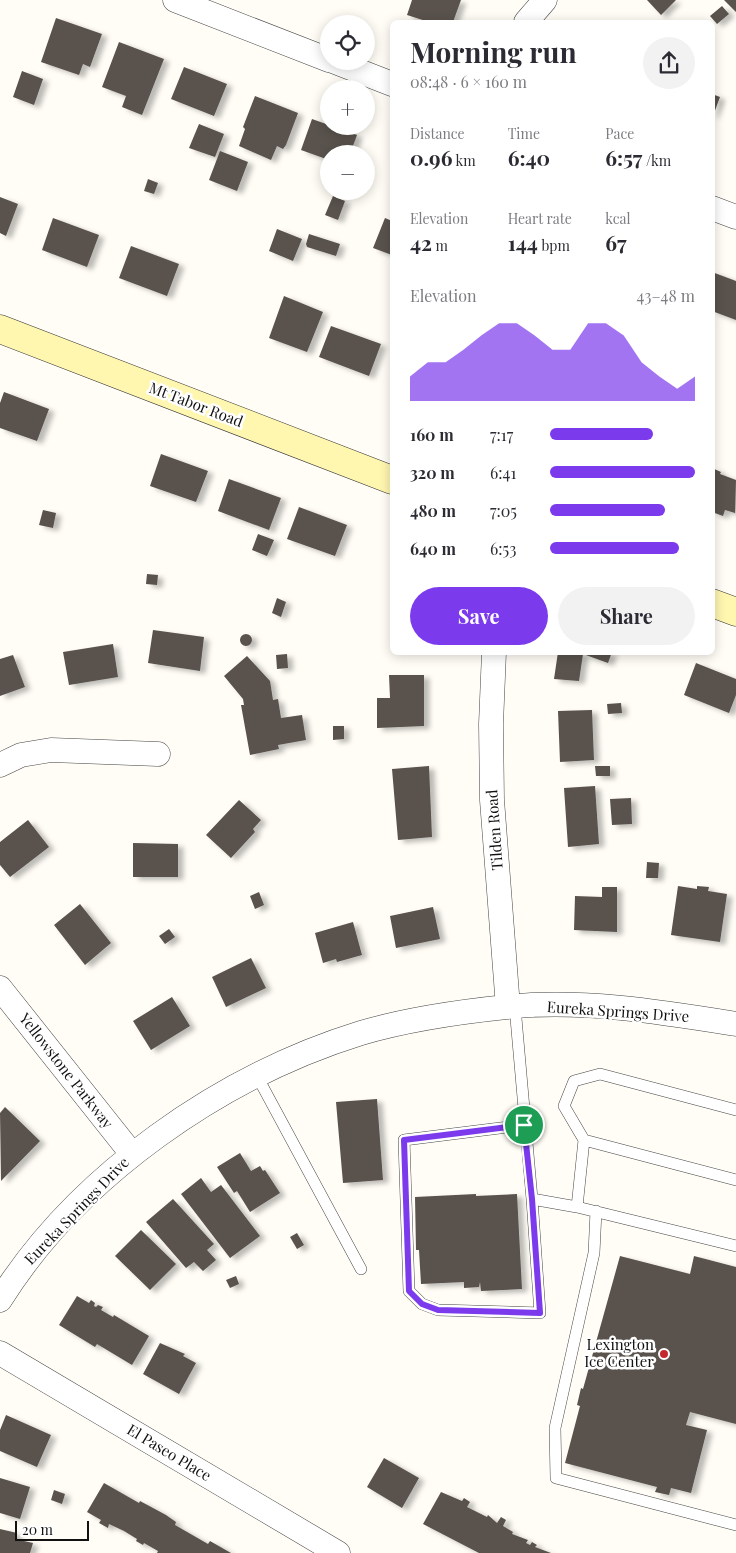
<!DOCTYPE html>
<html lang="en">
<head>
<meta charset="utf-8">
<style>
	:root { --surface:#fff; --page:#f2f2f3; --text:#2b2b33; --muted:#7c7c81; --accent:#7c3aed }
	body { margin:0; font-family:"Playfair Display",serif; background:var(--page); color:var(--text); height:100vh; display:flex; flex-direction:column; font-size:19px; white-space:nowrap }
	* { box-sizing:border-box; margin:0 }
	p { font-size:16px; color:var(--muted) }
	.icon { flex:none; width:28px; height:28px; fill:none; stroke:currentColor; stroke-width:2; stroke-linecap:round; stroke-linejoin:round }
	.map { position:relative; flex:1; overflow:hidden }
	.side { position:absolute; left:390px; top:20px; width:325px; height:635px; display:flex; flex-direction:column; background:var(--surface); border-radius:8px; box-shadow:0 2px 12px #0003 }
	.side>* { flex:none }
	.buttons { position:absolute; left:320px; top:15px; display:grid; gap:10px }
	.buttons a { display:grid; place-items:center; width:55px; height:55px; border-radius:50%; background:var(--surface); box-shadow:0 2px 12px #0003; font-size:25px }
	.scale { position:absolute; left:15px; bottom:12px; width:74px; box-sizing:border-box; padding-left:5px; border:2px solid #111; border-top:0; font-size:14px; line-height:18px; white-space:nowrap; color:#111; -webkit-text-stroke:4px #fff; paint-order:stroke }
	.pin { position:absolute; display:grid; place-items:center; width:42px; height:42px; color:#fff; margin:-21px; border:2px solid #fff; border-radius:50%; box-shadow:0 1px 5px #0007 }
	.round { display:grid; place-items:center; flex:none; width:52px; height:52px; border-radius:26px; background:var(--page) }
	.headline { display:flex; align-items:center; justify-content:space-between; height:85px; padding:0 20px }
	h1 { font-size:28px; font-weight:700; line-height:38px }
	.metrics { display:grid; grid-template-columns:repeat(3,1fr); gap:8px; height:85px; padding:5px 20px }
	.metrics div { display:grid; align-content:center }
	.metrics b { font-size:21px; font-weight:700 }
	.metrics small { font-size:14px; font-weight:400 }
	.metrics p { font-size:14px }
	.chart { height:140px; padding:10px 20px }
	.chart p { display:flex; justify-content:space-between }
	.chart svg { width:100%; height:90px; margin-top:5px; fill:var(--accent); opacity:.7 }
	.cta { display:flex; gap:10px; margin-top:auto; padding:10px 20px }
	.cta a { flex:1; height:58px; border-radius:30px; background:var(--accent); color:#fff; font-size:20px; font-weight:700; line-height:58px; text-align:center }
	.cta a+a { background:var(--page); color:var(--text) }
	ul { padding:0 20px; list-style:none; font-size:16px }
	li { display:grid; grid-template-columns:80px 60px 1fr; align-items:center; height:38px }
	li i { height:12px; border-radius:6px; background:var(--accent) }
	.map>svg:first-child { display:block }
</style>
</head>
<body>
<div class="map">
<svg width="736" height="1553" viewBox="0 0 736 1553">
	<defs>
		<filter id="shadow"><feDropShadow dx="5.5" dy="3" stdDeviation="2.5" flood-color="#0004"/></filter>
	</defs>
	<rect width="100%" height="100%" fill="#fffdf5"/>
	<!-- building -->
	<path fill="#5a524d" filter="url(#shadow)" d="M412,0H461L453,22H429L407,15Z
		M647,0H676L661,15Z
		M724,0H736V12Z
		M722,6L729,14L717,24L710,16Z
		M56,18L102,34L90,67L83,64L79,75L41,62Z
		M119,42L164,59L142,115L122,107L126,96L102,87Z
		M184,67L227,84L214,116L171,99Z
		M22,71L43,79L34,105L13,97Z
		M712,94L720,97L713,116H712Z
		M255,96L298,113L286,145L283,149L277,146L271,160L239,146L245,129L243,127Z
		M312,119L357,135L350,154H329V160L301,150Z
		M199,124L224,134L215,157L189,148Z
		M220,151L248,162L237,191L209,180Z
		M148,179L158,183L154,194L144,191Z
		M333,196L345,201L338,220L325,215Z
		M0,197L18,204L6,236L0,233Z
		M53,218L99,235L87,267L42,250Z
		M385,218L392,221V255L373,248Z
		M277,229L302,239L293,261L269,251Z
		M309,234L340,244L336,256L307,247L306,244Z
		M131,246L179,264L167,296L119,278Z
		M712,272L736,281V320L712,311Z
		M284,296L323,312L307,352L269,338Z
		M331,326L381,344L369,376L319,357Z
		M4,392L49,409L37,441L0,428V403Z
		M161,454L208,471L196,502L150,486Z
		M712,468L721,472L720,474L736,480L735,513L725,510L723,516L712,512Z
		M229,479L281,498L269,530L218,511Z
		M299,507L347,525L335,556L287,539Z
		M43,510L56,513L53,528L39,525Z
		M258,534L274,540L267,556L252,550Z
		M147,574L158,575L157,585L146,584Z
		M277,598L286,602L281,617L272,613Z
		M153,630L204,637L200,671L148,663Z
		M240 640a6 6 0 1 1 12 0a6 6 0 1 1-12 0Z
		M113,644L118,677L69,685L63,652Z
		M558,652H612L608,663L583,654L579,681L554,679Z
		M287,654L288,668L277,669L276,655Z
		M13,655L25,687L0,696V659Z
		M247,656L270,681L273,700L278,699L281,718L302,715L306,740L278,745L279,749L250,755L241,705H244L243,699L224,676Z
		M696,663L736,679V695L729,713L684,695Z
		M389,675H424V726L377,728V698H390Z
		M621,703L622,713L608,714L607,704Z
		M592,710L594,760L560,762L558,711Z
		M333,726H344V739L333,740Z
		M429,766L432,837L398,840L392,769Z
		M595,766H610V776H596Z
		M595,786L599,844L568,847L564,788Z
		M631,798L632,824L612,825L610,799Z
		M239,800L261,820L253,829L255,832L231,858L206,835Z
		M28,820L49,847L10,877L0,865V842Z
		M133,843L178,844V877H133Z
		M647,862L659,863L658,878H646Z
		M678,886L697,889V886L709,887L708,891L727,894L720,942L671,935Z
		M602,887H617V932L574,930L575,896L602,897Z
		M259,892L264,905L255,909L250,896Z
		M80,904L111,943L85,965L54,925Z
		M433,907L440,939L396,948L390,916Z
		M353,922L362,955L337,962L336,959L323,963L315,933Z
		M169,929L175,937L165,944L159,936Z
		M251,958L266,988L226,1007L212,977Z
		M172,997L190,1026L151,1050L133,1021Z
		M377,1099L383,1180L343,1183L336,1102Z
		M5,1107L40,1141L1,1181L0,1113Z
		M240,1153L251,1171L260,1166L263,1171L265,1170L280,1193L250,1212L237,1191L234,1193L217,1167Z
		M201,1178L211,1192L221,1185L260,1236L230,1258L181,1194Z
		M476,1194V1196L517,1194L522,1289L481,1291L480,1282L479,1287L464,1288V1282L421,1284L419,1250H416L415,1197Z
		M173,1199L214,1244L207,1250L216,1260L203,1271L194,1262L186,1268L146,1222Z
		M141,1230L176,1264L150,1290L115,1256Z
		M297,1233L304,1245L297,1249L290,1237Z
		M620,1256L690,1274L694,1256L736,1267V1424L690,1412L686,1425L707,1430L691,1493L671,1488L669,1495L655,1492L657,1487L565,1463L580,1406L577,1405L581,1388L583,1389Z
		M236,1276L239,1284L230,1288L226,1280Z
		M77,1296L89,1303L91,1300L95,1303L94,1306L96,1307L98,1305L103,1307L101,1310L113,1317L114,1315L149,1336L132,1365L97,1344L95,1347L59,1325Z
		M160,1343L185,1354L183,1356L196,1363L179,1394L143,1374Z
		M6,1415L51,1435L37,1467L0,1451V1430Z
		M384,1458L419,1478L402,1508L367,1487Z
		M0,1478L30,1487L20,1519L0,1513Z
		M104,1483L139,1503L140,1501L166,1515L176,1522L175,1525L208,1544L210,1541L231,1553H157L158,1551L144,1543L143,1545L136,1541L137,1539L124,1531L109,1524L108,1528L99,1523L101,1520L87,1512Z
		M54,1490L65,1494L62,1504L51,1500Z
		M441,1492L462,1501L464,1498L470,1502L467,1507L487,1517L488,1515L497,1523L501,1517L506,1520L503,1526L513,1532L512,1534L528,1540L526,1543L530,1545L532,1542L537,1545L535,1547L551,1553H479L423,1524Z
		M0,1529L17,1533L15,1539L33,1543L30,1553H0Z"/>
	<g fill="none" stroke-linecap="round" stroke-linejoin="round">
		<!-- lane casing -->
		<g stroke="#444" stroke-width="12">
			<path id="lane" d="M515,1007L532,1199L577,1207L584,1140L564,1106L574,1081L600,1074L736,1110
				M257,1076L361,1269
				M524,1125L404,1140L409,1291L422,1304L438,1310L540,1313L532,1199
				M584,1140L736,1180
				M577,1207L736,1246
				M596,1211L594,1253L555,1428L556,1478L736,1525"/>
		</g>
		<!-- street casing -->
		<g stroke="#444" stroke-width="25">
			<path id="street" d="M175,0L329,60
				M526,22L545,0
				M333,61L392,84
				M712,208L736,217
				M494,652L491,724L492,800L508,1007
				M0,765L21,755L51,750L158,754
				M0,988L132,1154
				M0,1300C78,1175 222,1076 361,1033C408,1019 458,1012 506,1007C582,999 661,1012 736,1024
				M0,1353L338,1553"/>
		</g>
		<!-- secondary casing -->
		<g stroke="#333" stroke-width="29">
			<path id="secondary" d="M0,329L392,480
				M712,603L736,612"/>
		</g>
		<!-- lane -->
		<use href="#lane" stroke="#fff" stroke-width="11"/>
		<!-- street -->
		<use href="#street" stroke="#fff" stroke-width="24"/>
		<!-- secondary -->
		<use href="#secondary" stroke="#fff6b0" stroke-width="28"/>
	</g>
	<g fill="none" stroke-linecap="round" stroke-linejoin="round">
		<!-- route casing -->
		<g stroke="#fff" stroke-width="10">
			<path id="route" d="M524,1125L532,1199L540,1313L438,1310L422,1304L409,1291L404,1140Z"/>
		</g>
		<!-- route -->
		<use href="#route" stroke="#7c3aed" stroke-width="6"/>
	</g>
	<!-- markers -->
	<circle fill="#c4262e" stroke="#fff" stroke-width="2" cx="664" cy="1354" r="5"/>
	<g text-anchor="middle" stroke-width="5" stroke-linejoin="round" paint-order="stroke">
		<!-- street labels -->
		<g font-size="15" fill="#111" stroke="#fff">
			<text transform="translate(196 405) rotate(21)" y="5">Mt Tabor Road</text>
			<text transform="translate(495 830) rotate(-94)" y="5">Tilden Road</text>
			<text transform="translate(618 1012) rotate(4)" y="5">Eureka Springs Drive</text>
			<text transform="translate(66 1071) rotate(52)" y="5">Yellowstone Parkway</text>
			<text transform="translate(77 1211) rotate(-46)" y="5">Eureka Springs Drive</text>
			<text transform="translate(169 1453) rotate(31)" y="5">El Paseo Place</text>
		</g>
		<!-- poi labels -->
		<g font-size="15" fill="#111" stroke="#fff" text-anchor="end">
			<text x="654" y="1350">Lexington<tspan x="654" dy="17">Ice Center</tspan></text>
		</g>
	</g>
</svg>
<div class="buttons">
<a><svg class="icon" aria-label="locate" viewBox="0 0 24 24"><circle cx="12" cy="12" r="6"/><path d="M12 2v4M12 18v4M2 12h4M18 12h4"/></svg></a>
<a>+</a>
<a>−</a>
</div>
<div class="scale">20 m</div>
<div class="pin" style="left:524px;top:1125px;background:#1e9e55"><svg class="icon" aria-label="arrive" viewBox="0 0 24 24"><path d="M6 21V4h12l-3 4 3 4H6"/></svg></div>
<section class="side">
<div class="headline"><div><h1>Morning run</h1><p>08:48 · 6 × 160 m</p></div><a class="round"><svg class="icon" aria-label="share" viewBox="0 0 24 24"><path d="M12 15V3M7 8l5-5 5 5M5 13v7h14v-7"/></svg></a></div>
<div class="metrics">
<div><p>Distance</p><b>0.96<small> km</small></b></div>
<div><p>Time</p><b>6:40</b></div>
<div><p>Pace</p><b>6:57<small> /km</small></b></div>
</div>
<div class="metrics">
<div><p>Elevation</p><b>42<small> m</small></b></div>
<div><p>Heart rate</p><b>144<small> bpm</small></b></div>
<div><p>kcal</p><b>67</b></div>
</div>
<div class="chart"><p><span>Elevation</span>43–48 m</p>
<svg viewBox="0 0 160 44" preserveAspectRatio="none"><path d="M0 44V32L10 25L20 25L30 19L40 12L50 6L60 6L70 12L80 19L90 19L100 6L110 6L120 12L130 25L140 32L150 38L160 32V44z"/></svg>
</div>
<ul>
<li><b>160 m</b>7:17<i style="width:71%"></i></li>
<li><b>320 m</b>6:41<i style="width:100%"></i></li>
<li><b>480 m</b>7:05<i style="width:79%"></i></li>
<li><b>640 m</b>6:53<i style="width:89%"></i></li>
</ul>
<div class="cta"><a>Save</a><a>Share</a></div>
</section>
</div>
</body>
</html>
